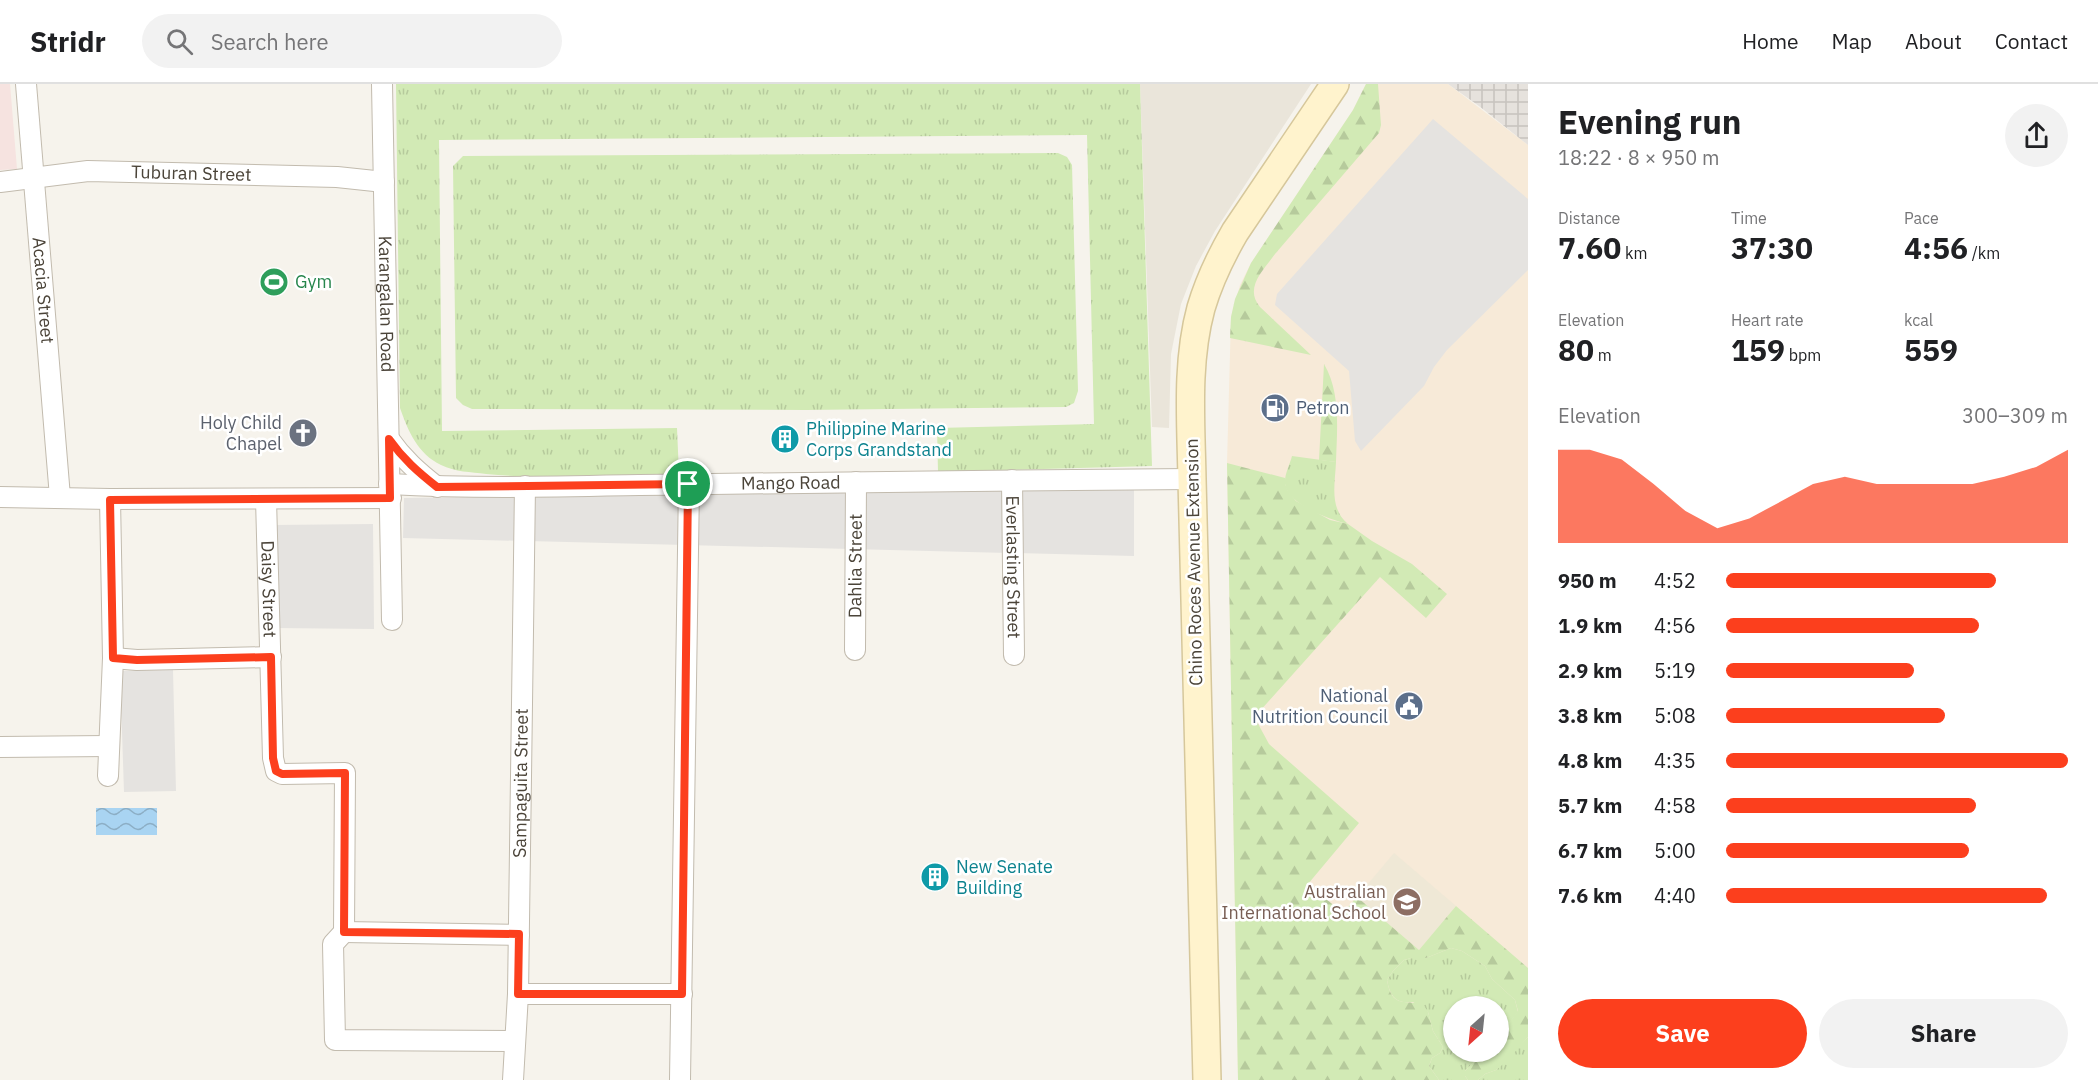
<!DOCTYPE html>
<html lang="en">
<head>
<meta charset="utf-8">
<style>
	:root { --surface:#fff; --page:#f2f2f2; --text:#202124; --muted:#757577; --line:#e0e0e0; --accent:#fc3f1d }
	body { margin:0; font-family:"IBM Plex Sans",sans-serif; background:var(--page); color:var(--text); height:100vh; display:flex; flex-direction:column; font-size:22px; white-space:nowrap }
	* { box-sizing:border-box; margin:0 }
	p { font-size:20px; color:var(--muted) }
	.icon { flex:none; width:33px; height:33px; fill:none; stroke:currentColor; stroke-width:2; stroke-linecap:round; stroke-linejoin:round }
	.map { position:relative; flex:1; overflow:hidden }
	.details { display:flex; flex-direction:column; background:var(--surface); width:570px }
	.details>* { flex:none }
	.needle { width:39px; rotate:207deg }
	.controls { position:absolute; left:1443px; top:912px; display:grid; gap:12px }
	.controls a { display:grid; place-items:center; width:66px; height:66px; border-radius:50%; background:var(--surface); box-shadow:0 2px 4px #0004; font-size:30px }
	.pin { position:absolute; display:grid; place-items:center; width:51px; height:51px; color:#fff; margin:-26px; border:3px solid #fff; border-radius:50%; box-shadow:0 2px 6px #0007 }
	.round { display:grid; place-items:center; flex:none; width:63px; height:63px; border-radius:32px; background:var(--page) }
	.overview { display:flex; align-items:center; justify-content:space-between; height:102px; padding:0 30px }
	h1 { font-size:33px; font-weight:700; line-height:45px }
	.metrics { display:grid; grid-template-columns:repeat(3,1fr); gap:9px; height:102px; padding:6px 30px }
	.metrics div { display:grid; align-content:center }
	.metrics b { font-size:30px; font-weight:700 }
	.metrics small { font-size:16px; font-weight:400 }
	.metrics p { font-size:16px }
	.chart { height:168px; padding:12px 30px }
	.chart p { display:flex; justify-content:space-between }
	.chart svg { width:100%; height:108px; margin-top:6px; fill:var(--accent); opacity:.7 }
	.cta { display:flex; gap:12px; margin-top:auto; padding:12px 30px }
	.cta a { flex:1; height:69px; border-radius:36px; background:var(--accent); color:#fff; font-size:24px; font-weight:700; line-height:69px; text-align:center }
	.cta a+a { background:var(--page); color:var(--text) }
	ul { padding:0 30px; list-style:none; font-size:20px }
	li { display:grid; grid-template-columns:96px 72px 1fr; align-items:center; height:45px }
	li i { height:15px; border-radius:8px; background:var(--accent) }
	header { display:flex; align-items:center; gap:36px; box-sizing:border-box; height:84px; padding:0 30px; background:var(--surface); border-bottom:2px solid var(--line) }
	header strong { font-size:28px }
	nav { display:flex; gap:33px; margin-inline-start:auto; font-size:21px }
	.search { width:420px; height:54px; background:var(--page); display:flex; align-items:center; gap:15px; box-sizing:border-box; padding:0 21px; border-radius:33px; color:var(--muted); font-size:22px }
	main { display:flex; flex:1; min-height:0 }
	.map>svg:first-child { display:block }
</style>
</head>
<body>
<header>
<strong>Stridr</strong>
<div class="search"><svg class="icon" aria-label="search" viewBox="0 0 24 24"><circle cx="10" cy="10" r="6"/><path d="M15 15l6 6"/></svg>Search here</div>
<nav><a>Home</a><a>Map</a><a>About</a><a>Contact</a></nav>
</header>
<main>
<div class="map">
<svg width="1528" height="996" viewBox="0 0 1528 996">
	<defs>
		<pattern id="industrial-grid" width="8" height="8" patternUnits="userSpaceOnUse" patternTransform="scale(1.5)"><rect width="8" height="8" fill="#e6e2dd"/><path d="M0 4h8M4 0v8" fill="none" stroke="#c7c3be"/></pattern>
		<pattern id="grass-tufts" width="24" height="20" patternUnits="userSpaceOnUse" patternTransform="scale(1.5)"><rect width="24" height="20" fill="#d2eab5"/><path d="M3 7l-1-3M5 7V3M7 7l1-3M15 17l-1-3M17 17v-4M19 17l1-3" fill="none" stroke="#b6ca9c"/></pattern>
		<pattern id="forest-firs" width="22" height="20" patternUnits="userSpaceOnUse" patternTransform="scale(1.5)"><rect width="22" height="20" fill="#d2eab5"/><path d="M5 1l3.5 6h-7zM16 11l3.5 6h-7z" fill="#b6ca9c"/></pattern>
		<pattern id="water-waves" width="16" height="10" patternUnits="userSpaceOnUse" patternTransform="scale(1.5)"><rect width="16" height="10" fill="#a9d4f2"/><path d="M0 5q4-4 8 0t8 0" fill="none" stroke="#8caec5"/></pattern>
	</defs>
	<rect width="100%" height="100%" fill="#f6f3ec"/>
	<!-- residential -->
	<path fill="#eae5da" d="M1140,0H1311L1215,147L1196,182L1181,220L1171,270L1169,344L1152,343Z"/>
	<!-- commercial -->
	<path fill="#f7ead8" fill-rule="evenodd" d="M1366,0H1448L1528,61V996H1238L1227,379L1231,233L1240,201L1251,179L1353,26ZM1454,922H1498V968H1454Z"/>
	<!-- industrial -->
	<path fill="url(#industrial-grid)" d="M1448,0H1528V61L1479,22Z"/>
	<!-- education -->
	<path fill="#efe8d6" d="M1394,769L1456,822L1419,866L1357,813Z"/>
	<!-- medical -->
	<path fill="#f6e3e0" d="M0,0H10L17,85L0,86Z"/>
	<!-- grass -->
	<path fill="url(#grass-tufts)" d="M396,0H1140L1152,382L938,388L937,344L1094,340L1087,51L439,56L442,347L677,344L679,390C615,391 550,396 486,390C471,388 455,388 441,381C418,370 408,347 400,324Z
		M1058,69L1067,73L1072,81L1078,307L1074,319L1066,323L806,326L472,325L463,321L456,314L453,82L463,72Z
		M1292,372L1336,378C1335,401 1329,424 1348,440C1331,436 1288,421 1285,400C1284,391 1290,380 1292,372Z
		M1451,864L1462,867L1485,882L1492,895L1515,916L1518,928L1499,952L1498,922H1454V968H1484L1465,987V992L1468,996H1439L1429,982L1432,974L1440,969L1443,963L1433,947L1428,928L1413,918C1396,920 1390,913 1387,896L1393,887L1404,876L1411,874H1426Z
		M1528,953V996H1478L1485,990L1496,986Z"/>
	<!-- forest -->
	<path fill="url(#forest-firs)" d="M1366,0H1378L1381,41L1379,49L1275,170C1263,187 1244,204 1260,223L1311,271L1230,254L1231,233L1235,215L1251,179L1353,26Z
		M1324,280C1341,309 1337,345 1336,378L1319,376Z
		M1227,379L1285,394V400L1288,407L1296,417L1330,436L1348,440L1372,457L1412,480L1447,510L1426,534L1380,493L1259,628L1256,636L1269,660L1359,739L1308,800L1343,829L1357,813L1419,866L1456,822L1528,884V953L1507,977L1496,986L1485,990L1478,996H1468L1465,992V987L1484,968H1498L1499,952L1518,927L1515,916L1492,895L1485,882L1462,867L1451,864L1426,874H1411L1404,876L1393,887L1387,896C1392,924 1403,916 1423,920L1428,928L1433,947L1443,963L1440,969L1432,974L1429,982L1439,996H1238Z"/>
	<!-- parking -->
	<path fill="#e5e3e0" d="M1433,35L1528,115V186L1447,266L1434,283L1424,302L1361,367L1355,357L1349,287L1275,221L1277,210Z
		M1134,404V472L403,454L404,414Z
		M373,440L374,545L275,544L273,441Z
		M173,586L176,707L124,708L120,587Z"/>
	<!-- water -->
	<path fill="url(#water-waves)" d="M96,724H157V751H96Z"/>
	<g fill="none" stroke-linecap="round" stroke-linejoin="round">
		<!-- street casing -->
		<g stroke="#c2bbae" stroke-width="22">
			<g id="street">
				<path id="s1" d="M26,0L60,413"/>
				<path id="s2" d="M382,0L392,536"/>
				<path id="s3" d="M0,98L88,87L337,93L384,98"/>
				<path d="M389,355C403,375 418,388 437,403"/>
				<path id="s4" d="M1012,396L1014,571"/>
				<path id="s5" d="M389,400C496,406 604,401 711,400C871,398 1032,396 1192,395"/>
				<path d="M0,413L110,415L391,414"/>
				<path id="s6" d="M266,415L273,674L276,687L282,690L345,689L344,848L333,860L335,956L515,957"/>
				<path id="s7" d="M855,566L856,398"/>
				<path d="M113,574L137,576L271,573"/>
				<path d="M0,663L108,662"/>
				<path d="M108,692L113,574L110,415"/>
				<path d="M344,848L519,851"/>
				<path d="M518,910H682"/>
				<path id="s8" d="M513,996L518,910L525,402"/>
				<path d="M680,996L689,400"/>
			</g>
		</g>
		<!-- secondary casing -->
		<g stroke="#d6c79b" stroke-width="30">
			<path id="secondary" d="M1207,996L1192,395C1191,338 1186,279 1201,224C1209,197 1221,172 1235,148L1335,0"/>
		</g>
		<!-- street -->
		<use href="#street" stroke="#fff" stroke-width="20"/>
		<!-- secondary -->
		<use href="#secondary" stroke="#fff3cd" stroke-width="27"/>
	</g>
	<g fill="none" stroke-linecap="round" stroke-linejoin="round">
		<!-- route casing -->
		<g stroke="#fff" stroke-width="12">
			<path id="route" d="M389,355C403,375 418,388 437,403L688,400L682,910H518L519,850L344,848L345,689L282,690L276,687L273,674L271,573L137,576L113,574L110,416L390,414Z"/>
		</g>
		<!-- route -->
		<use href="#route" stroke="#fc3f1d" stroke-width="8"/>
	</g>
	<!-- icons -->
	<defs>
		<g id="stadium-disc" transform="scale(1.5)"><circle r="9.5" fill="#2e9e5b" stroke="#fff"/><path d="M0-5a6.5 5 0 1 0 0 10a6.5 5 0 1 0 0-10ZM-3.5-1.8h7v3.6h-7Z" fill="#fff"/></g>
		<g id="fuel-disc" transform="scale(1.5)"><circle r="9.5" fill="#5c6f8a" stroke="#fff"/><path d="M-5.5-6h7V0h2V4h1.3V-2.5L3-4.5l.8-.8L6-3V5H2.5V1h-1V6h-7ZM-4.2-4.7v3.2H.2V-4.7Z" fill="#fff"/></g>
		<g id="church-disc" transform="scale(1.5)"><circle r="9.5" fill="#6b7280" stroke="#fff"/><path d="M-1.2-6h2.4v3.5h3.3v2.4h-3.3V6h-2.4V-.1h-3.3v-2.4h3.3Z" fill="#fff"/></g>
		<g id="building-disc" transform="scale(1.5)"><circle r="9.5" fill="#0f9aa8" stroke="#fff"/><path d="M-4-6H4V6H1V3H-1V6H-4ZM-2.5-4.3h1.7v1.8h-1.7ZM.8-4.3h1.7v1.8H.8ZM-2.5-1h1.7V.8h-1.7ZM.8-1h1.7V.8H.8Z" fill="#fff"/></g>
		<g id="civic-disc" transform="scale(1.5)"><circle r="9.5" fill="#5c6f8a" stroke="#fff"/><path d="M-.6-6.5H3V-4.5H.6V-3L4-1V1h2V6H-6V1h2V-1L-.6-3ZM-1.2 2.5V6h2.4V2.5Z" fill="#fff"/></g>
		<g id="school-disc" transform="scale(1.5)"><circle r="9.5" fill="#8d6e63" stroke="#fff"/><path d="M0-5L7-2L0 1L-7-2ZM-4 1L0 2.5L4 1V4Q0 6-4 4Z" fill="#fff"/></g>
	</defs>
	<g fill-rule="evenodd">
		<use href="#stadium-disc" x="274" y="198"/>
		<use href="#fuel-disc" x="1275" y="324"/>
		<use href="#church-disc" x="303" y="349"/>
		<use href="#building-disc" x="785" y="355"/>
		<use href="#civic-disc" x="1409" y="622"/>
		<use href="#building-disc" x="935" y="793"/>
		<use href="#school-disc" x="1407" y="818"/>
	</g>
	<g text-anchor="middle" stroke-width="5" stroke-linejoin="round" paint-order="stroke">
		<!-- street labels -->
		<g font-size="18" fill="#4b4439" stroke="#fff">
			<text dy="6" stroke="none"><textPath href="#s3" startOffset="192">Tuburan Street</textPath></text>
			<text dy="6" stroke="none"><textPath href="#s1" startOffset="207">Acacia Street</textPath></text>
			<text dy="6" stroke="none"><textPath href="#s2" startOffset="220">Karangalan Road</textPath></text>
			<text dy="6" stroke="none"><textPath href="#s5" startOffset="402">Mango Road</textPath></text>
			<text transform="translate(1194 478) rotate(-91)" y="6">Chino Roces Avenue Extension</text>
			<text dy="6" stroke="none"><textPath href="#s7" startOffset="84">Dahlia Street</textPath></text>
			<text dy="6" stroke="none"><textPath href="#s4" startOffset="87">Everlasting Street</textPath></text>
			<text dy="6" stroke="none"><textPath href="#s6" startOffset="90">Daisy Street</textPath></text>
			<text dy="6" stroke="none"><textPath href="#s8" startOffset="297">Sampaguita Street</textPath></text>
		</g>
		<!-- leisure labels -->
		<g font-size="18" fill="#27864d" stroke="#fff" text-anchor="start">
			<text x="295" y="204">Gym</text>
		</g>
		<!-- service labels -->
		<g font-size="18" fill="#4e5e75" stroke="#fff" text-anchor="start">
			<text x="1296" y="330">Petron</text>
			<text x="1388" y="618" text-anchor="end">National<tspan x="1388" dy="21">Nutrition Council</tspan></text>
		</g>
		<!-- worship labels -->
		<g font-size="18" fill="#5b616d" stroke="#fff" text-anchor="end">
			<text x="282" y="345">Holy Child<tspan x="282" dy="21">Chapel</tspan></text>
		</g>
		<!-- culture labels -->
		<g font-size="18" fill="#0d838f" stroke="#fff" text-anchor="start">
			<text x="806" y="351">Philippine Marine<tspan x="806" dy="21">Corps Grandstand</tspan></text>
			<text x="956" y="789">New Senate<tspan x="956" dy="21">Building</tspan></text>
		</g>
		<!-- education labels -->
		<g font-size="18" fill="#785e54" stroke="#fff" text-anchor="end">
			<text x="1386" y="814">Australian<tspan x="1386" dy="21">International School</tspan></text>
		</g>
	</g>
</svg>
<div class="controls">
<a><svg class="needle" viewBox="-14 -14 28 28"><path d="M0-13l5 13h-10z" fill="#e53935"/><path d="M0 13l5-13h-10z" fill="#757577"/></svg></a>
</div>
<div class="pin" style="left:688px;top:400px;background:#1e9e55"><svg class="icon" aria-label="arrive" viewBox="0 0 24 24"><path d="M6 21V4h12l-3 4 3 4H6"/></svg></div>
</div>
<section class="details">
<div class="overview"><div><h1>Evening run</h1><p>18:22 · 8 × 950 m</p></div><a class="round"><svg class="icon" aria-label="share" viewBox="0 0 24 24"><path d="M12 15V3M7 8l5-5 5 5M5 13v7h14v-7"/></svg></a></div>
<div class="metrics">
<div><p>Distance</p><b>7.60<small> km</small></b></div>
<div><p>Time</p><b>37:30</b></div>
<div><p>Pace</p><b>4:56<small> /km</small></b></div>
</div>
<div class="metrics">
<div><p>Elevation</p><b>80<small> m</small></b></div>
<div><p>Heart rate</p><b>159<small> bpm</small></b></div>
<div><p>kcal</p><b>559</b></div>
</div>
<div class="chart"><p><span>Elevation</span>300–309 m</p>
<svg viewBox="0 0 160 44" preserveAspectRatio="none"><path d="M0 44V6L10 6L20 10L30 20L40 31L50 38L60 34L70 27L80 20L90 17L100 20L110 20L120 20L130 20L140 17L150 13L160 6V44z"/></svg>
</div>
<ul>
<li><b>950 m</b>4:52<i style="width:79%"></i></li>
<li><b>1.9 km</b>4:56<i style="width:74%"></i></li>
<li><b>2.9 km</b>5:19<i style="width:55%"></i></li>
<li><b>3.8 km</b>5:08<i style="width:64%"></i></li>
<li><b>4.8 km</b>4:35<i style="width:100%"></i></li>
<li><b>5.7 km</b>4:58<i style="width:73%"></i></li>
<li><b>6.7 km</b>5:00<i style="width:71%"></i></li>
<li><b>7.6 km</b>4:40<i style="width:94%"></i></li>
</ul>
<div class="cta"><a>Save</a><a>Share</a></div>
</section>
</main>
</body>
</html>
